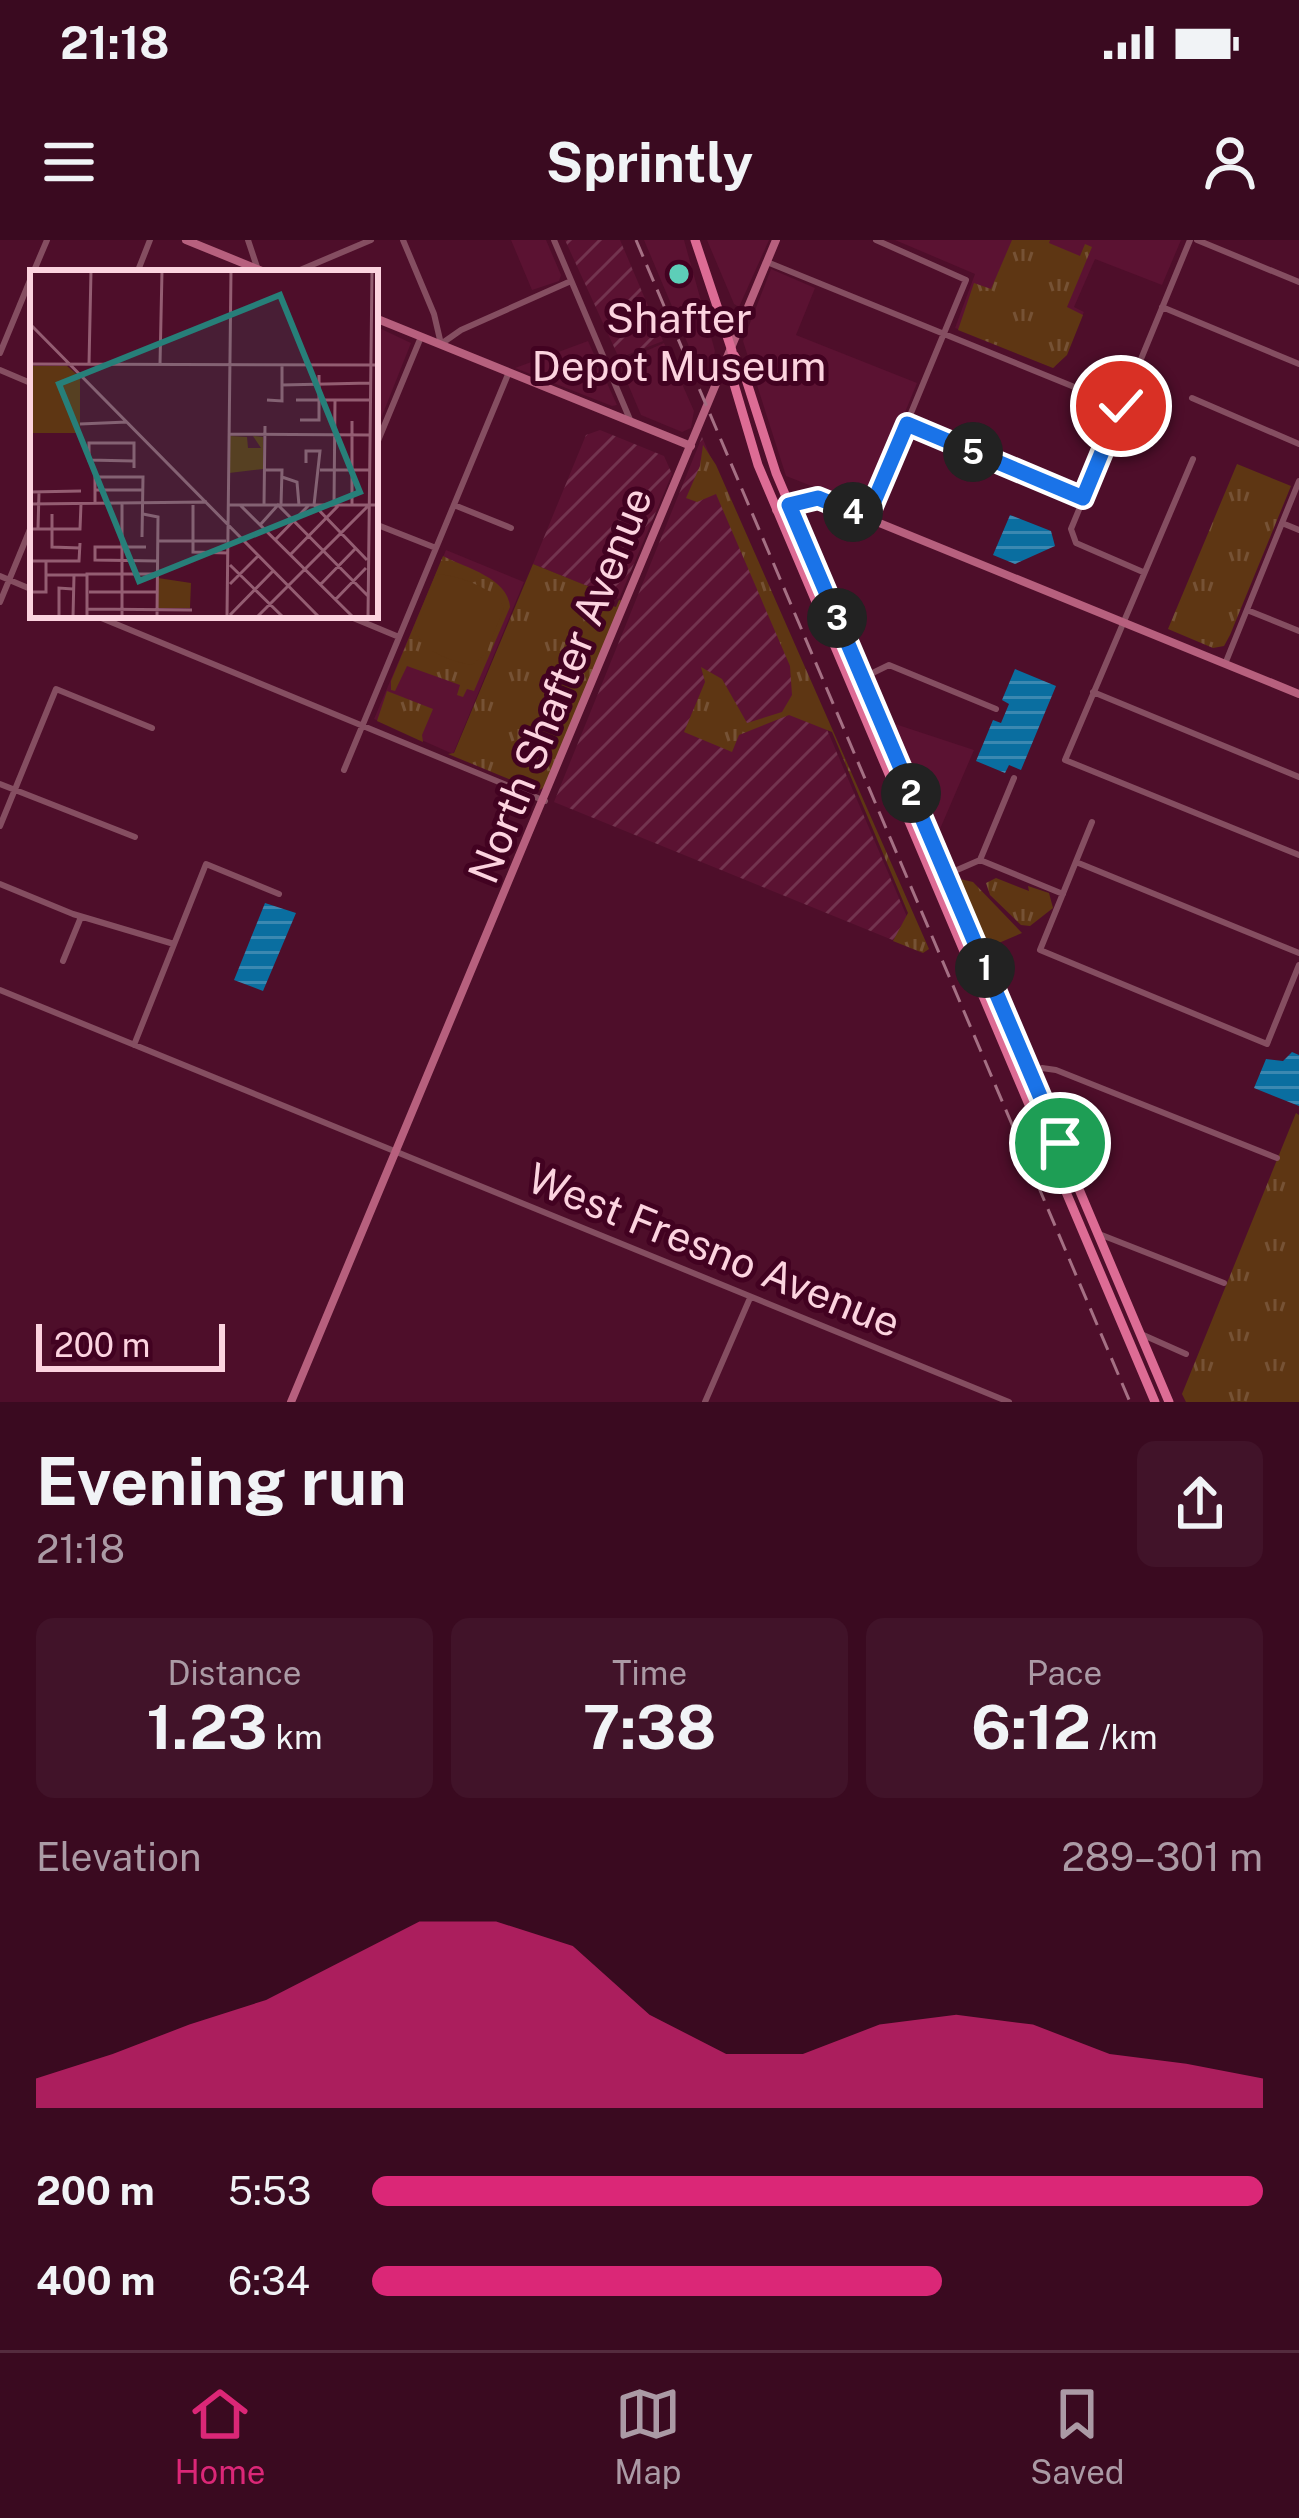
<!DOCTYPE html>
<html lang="en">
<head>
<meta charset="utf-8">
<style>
	:root { --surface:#3a0a20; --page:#411329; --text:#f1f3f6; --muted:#ab9aa5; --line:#542b3e; --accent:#db2777 }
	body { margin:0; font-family:"Public Sans",sans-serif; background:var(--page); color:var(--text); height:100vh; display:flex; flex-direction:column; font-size:45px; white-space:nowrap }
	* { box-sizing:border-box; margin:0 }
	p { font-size:39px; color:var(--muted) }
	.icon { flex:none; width:66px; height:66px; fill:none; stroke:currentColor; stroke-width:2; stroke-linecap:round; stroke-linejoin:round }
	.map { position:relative; height:1162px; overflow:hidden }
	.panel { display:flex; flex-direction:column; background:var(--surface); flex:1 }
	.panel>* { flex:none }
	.scale { position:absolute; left:36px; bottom:30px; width:189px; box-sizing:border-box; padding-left:12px; border:6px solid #fcd3df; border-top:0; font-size:33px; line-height:42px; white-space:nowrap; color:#fcd3df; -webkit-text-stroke:9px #420221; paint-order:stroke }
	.pin { position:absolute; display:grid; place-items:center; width:102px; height:102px; color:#fff; margin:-51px; border:6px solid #fff; border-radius:50%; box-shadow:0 3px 12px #0007 }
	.km { position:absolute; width:60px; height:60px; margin:-30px; border-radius:50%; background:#222; color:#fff; font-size:33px; line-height:60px; text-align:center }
	.round { display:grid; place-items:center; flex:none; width:126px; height:126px; border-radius:18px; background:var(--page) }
	.overview { display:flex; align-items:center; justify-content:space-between; height:204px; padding:0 36px }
	h1 { font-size:66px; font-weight:700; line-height:90px }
	.stats { display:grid; grid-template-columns:repeat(3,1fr); gap:18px; height:204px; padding:12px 36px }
	.stats div { display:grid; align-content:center; border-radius:18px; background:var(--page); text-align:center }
	.stats b { font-size:60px; font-weight:700 }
	.stats small { font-size:33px; font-weight:400 }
	.stats p { font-size:33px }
	.chart { height:336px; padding:24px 36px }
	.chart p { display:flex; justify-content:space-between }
	.chart svg { width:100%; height:216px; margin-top:12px; fill:var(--accent); opacity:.7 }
	ul { padding:0 36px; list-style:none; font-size:39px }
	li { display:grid; grid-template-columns:192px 144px 1fr; align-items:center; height:90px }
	li i { height:30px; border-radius:15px; background:var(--accent) }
	.status { display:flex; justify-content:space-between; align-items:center; height:84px; padding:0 60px; background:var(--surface); direction:ltr }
	.status svg { height:33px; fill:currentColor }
	header { display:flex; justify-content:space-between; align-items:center; height:156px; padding:0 36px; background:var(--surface); font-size:54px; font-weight:700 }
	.dock { display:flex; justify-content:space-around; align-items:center; height:168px; border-top:3px solid var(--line); background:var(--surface); font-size:33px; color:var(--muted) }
	.dock a { display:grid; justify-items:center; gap:6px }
	.dock .selected { color:var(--accent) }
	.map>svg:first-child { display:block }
</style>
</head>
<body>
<div class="status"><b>21:18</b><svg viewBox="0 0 49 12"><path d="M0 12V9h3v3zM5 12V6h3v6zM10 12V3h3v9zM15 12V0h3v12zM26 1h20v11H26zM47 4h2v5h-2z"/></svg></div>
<header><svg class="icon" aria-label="menu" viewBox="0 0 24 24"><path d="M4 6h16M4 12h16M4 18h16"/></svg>Sprintly<svg class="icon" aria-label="person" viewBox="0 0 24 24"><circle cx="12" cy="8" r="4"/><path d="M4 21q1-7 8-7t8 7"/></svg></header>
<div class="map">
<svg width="1299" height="1162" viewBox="0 0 1299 1162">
	<defs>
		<pattern id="industrial-furrows" width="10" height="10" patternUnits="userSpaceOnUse" patternTransform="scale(3)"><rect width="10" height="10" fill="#5b1232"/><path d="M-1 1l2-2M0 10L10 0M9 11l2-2" fill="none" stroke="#73344f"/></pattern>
		<pattern id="grass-tufts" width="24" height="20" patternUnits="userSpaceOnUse" patternTransform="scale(3)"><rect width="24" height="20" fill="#5e3613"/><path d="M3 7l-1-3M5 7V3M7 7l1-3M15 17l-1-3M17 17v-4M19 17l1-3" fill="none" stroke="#765235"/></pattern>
		<pattern id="water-rules" width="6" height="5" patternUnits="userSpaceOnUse" patternTransform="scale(3)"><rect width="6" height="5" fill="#0a6ea0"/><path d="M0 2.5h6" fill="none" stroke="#3b88b1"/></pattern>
	</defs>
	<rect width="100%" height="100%" fill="#4e0e2a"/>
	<!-- built -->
	<path fill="#5b1232" d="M511,0H546L561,35L559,41L532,50Z
		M644,0H684L715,111L706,147Z
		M707,0H769L739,67L734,64Z
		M895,0H1181L1162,45L1095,19L1074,67L1084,72L1066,112L1054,128L955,88L975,34Z
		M771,29L815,48L796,95L917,143L868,263L863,266L786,236L743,101Z
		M375,86L411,103L380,181L375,179Z
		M588,101L617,165L612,166L515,128Z
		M664,103L694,171L691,188L682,192L641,175L619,123Z
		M446,310L524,342L453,514L374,479Z
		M889,482L974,510L937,596Z"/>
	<!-- industrial -->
	<path fill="url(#industrial-furrows)" d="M565,0H620L663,101L619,118Z
		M600,190L664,216L672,234L619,359L533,324L586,195Z
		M702,197L922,712L554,562Z"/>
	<!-- grass -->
	<path fill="url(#grass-tufts)" d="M1012,0H1050L1049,3L1080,16L1085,4L1092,7L1067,67L1083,75L1067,115L1053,128L958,90L974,43L991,49Z
		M703,205L716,225L929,709L923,713L893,701L908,673L832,492L789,475L739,495L732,512L684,492L705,442L701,427L722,439L747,483L782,472L792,455L790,426L716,254L697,262L686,258L700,226Z
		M1237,224L1291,246L1230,395L1224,406L1213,408L1168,389Z
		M443,316C466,328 508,338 510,367L474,451L467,449L463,457L457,455L460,445L407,426L395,451L391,450V441Z
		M533,324L612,356L609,365L616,367L619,360L623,361L547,545L538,551L448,514L454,513Z
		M387,451L433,469L422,495L423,502L377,481Z
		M996,638L1029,651L1028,646L1049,653L1053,668L1030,686L1021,685L990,655L986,643Z
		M960,639L973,642L1022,693L987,708Z
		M1296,873L1299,875V1162H1186L1182,1154Z"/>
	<!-- green -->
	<path fill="#5e3613" d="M436,334C458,335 495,348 504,368L485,414L472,425C449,421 421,411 414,387Z"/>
	<!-- water -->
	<path fill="url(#water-rules)" d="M1010,275L1051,291L1055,306L1015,324L993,315Z
		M1015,429L1056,446L1021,530L1009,525L1005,533L976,521L993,480L1001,483L1009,464L1002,460Z
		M265,663L296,673L263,751L234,740Z
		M1292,812L1299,815V866L1254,848L1266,819L1283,821Z"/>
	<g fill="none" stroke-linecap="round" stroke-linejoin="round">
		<!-- street -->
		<path stroke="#854e61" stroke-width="6" d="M248,0L258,30
			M403,0L434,74L441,104L461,90L571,41
			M554,0L631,182
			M1197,0L1299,42
			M767,22L1121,166
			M33,33L47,0
			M137,33L150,0
			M293,33L371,0
			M1162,67L1299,124
			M0,113L33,33
			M0,130L33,144
			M1192,158L1299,204
			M907,184L1083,258
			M375,208L421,97
			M1193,219L1065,520L1299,615
			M454,265L511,288
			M868,277L966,40L876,0
			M1282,283L1299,290
			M375,284L436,308
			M1143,332L1076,303L1071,289L1190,0
			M0,336L33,350
			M0,362L33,282
			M1247,370L1299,391
			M94,375L545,561
			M346,375L399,397
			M1225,424L1299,241
			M850,444L889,425L996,469
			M1093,452L1299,537
			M344,530L509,132
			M0,544L135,597
			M1092,582L1040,710L1267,804L1299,725
			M0,586L56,449L152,488
			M980,620L1014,538
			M1076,622L1299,713
			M934,640L980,620L1063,654
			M0,644L73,674L174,704
			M63,721L81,677
			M0,750L1009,1162
			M134,805L206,624L279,654
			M1017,838L1042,828L1056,830L1277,918
			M1099,994L1224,1043
			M1141,1094L1186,1114
			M705,1162L750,1058"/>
		<!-- secondary -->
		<path stroke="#b7607e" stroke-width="8" d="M186,0L267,33
			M375,78L691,206
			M776,270L818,258L1299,454
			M291,1162L776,0"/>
		<!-- primary -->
		<path stroke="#dd6c95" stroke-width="9" d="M695,0L732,111L734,144L758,225L1155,1162
			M734,115L743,130L776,233L1169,1162"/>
		<!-- rail -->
		<path stroke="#a57084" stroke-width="3" stroke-dasharray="18 9" stroke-linecap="butt" d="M636,0L1130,1162"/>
	</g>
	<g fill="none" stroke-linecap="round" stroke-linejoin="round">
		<!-- route casing -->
		<g stroke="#fff" stroke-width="24">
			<path id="route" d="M1060,903L789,265L818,258L867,278L907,184L1083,258L1121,166"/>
		</g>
		<!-- route -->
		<use href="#route" stroke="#1a73e8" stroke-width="15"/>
	</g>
	<!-- markers -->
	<circle fill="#5dceb8" stroke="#420221" stroke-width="4.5" cx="679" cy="34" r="12"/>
	<g text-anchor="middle" stroke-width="10" stroke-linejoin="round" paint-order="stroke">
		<!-- poi labels -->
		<g font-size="42" fill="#fcd3df" stroke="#420221">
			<text x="679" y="93">Shafter<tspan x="679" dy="48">Depot Museum</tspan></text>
		</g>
		<!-- street labels -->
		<g font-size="42" fill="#fcd3df" stroke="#420221">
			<text transform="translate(560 445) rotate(-68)" y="15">North Shafter Avenue</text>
			<text transform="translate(714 1010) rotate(22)" y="15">West Fresno Avenue</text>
		</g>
	</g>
	<!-- overview -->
	<g transform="translate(30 30)">
		<rect width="348" height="348" fill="#4e0e2a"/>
		<path d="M0,96H37L50,107V163H0ZM200,166L217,167L218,178H231L223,166L233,167V199L199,203ZM128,308L161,313L160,338H128Z" fill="#5e3613"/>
		<path fill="none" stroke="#945d72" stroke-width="3" d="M0,54L289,347M0,94L348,95M59,94L61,1M130,94L132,1M252,115L340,113M237,130L252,131V95M266,130H340M270,150H289V105M50,154L97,152M199,164L340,165M104,191L59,190V173H104V198M276,193V181H290L284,235L337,290M234,200H252L251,235M290,200H339M252,207L267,212L269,235M65,220H113M0,222L51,221M0,234L177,232M65,234V207H113L112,267M163,235V282L198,283M198,235H348M210,235L323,347M234,235L235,156M304,235L305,130M322,235V151M22,244V277L50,278M113,244L128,247L127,347M230,255L248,235L338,326M0,259H50L51,234M8,259L9,222M245,270L279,235M128,271H196M116,277H65V290L128,291M260,285L308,236M0,291H49L50,273M200,295L253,347M16,305H57M200,314L228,286M290,315L325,279M0,322H16V291M59,322H127M305,330L336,298M58,339L162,340M200,345L243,301M29,347V318L43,319M43,347L44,305M57,347V304H127M92,347V234M197,347L201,1M227,347L339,235M338,347L342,1"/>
		<path fill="#277f79" fill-opacity="0.15" stroke="#277f79" stroke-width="6" d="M250,25L330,222L109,311L29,114Z"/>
		<rect width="348" height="348" fill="none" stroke="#fcd3df" stroke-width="6"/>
	</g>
</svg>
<div class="scale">200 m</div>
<div class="pin" style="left:1060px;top:903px;background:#1e9e55"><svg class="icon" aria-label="arrive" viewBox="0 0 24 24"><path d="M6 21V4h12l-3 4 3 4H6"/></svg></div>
<div class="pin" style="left:1121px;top:166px;background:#d93025"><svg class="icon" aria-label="check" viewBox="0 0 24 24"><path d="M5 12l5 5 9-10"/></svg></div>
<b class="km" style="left:985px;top:728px">1</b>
<b class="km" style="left:911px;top:553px">2</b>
<b class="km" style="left:837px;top:378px">3</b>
<b class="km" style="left:853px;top:272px">4</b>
<b class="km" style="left:973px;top:212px">5</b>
</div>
<section class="panel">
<div class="overview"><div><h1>Evening run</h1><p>21:18</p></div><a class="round"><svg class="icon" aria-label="share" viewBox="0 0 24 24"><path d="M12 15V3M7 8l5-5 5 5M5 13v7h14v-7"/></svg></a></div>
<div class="stats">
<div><p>Distance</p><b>1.23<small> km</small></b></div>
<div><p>Time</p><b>7:38</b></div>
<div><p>Pace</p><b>6:12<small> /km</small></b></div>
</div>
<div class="chart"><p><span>Elevation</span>289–301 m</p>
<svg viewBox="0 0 160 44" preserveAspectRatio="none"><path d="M0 44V38L10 33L20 27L30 22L40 14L50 6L60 6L70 11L80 25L90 33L100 33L110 27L120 25L130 27L140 33L150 35L160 38V44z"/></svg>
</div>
<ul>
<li><b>200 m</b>5:53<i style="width:100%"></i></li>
<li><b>400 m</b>6:34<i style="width:64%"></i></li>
</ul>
</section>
<nav class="dock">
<a class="selected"><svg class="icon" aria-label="home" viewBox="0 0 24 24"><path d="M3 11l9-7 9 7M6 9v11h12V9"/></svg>Home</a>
<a><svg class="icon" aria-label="map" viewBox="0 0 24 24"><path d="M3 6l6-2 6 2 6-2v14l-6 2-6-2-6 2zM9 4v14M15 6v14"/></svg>Map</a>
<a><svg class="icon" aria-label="saved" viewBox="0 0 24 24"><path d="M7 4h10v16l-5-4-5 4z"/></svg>Saved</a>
</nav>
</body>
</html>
